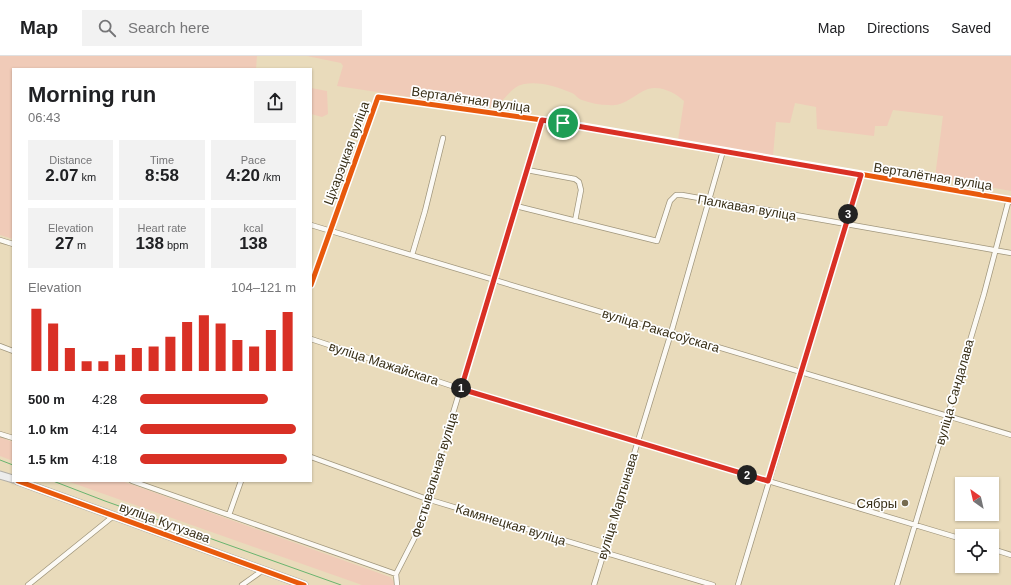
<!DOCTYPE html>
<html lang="en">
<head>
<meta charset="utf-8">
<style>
	:root { --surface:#fff; --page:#f2f2f2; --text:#202124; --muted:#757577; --line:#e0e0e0; --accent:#d93025 }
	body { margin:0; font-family:Helvetica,sans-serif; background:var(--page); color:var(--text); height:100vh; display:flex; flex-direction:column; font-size:15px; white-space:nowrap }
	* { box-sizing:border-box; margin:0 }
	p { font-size:13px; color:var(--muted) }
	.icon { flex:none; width:22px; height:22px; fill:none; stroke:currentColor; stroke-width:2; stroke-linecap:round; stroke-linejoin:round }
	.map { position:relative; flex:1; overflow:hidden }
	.details { position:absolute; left:12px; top:12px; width:300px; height:414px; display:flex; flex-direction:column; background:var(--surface); border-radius:0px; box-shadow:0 1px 3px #0004 }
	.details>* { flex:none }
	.needle { width:26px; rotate:326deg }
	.controls { position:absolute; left:955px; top:421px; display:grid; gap:8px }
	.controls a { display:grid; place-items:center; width:44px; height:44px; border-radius:0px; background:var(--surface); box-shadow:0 1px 3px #0004; font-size:20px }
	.pin { position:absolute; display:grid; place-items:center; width:34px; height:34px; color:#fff; margin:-17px; border:2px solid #fff; border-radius:50%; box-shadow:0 1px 4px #0007 }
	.km { position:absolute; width:20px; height:20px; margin:-10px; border-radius:50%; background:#222; color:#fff; font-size:11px; line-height:20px; text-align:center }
	.round { display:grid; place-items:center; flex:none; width:42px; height:42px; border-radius:0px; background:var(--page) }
	.overview { display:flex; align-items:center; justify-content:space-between; height:68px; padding:0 16px }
	h1 { font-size:22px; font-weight:700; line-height:30px }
	.stats { display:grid; grid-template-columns:repeat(3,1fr); gap:6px; height:68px; padding:4px 16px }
	.stats div { display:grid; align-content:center; border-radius:0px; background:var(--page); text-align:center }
	.stats b { font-size:17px; font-weight:700 }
	.stats small { font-size:11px; font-weight:400 }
	.stats p { font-size:11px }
	.chart { height:112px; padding:8px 16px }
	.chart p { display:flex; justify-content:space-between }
	.chart svg { width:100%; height:72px; margin-top:4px; stroke:var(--accent); stroke-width:6 }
	ul { padding:0 16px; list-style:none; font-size:13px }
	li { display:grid; grid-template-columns:64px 48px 1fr; align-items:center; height:30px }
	li i { height:10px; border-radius:5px; background:var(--accent) }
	header { display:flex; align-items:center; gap:24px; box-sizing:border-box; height:56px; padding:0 20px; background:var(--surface); border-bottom:1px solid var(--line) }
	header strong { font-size:19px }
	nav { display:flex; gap:22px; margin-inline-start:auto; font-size:14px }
	.search { width:280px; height:36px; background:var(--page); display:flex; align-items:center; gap:10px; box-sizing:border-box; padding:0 14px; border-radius:0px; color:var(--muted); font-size:15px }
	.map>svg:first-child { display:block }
</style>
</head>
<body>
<header>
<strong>Map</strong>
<div class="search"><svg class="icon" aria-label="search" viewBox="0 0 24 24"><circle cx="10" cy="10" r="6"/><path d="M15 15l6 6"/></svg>Search here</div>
<nav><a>Map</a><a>Directions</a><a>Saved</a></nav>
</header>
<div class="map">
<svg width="1011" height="529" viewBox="0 0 1011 529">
	<rect width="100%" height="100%" fill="#e9dbbb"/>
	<!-- green -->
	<path fill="#f0cbb8" d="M0,0H257L256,13H13V183L0,179Z
		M307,0H1011V135L935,121L943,60L893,54L887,70H875L874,80L817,73L816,51L795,47L790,67L776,66L773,100L678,84L684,45C676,37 660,29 648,33C634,38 625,51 609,49C600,49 590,47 582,44C578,43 576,39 572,37C558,31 540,25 524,28C507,31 506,51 484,52L337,30L343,10L341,7Z
		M311,32L327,35L328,58L322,61L311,58Z
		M0,381L13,386V405L0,400Z
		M67,425H122L390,521L394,526L395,529H362Z"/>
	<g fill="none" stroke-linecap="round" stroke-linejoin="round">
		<!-- stream -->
		<path stroke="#6ab46f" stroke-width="1" d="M0,404L13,409
			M53,425L105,445L341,529"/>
		<!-- street casing -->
		<g stroke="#a0967c" stroke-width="6">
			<path id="street" d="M527,114L575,123L579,126L581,134L575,165
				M516,150L657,185L670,145L676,139H682L1011,197
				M311,169L1011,379
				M0,184L13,188
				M412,199L425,155L443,82
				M311,229L378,41L563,67L1011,144
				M311,283L461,333L962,483
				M0,290L13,295
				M0,378L13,382
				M311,401L427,443L713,529
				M132,425L396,518L416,479L542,64
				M229,459L241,425
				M992,493L1011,499
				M396,518L397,529
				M28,529L111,462L113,459
				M242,529L259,517L261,513
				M594,529L671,277L723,95
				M738,529L861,119
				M897,529L984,238L1009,143"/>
		</g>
		<!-- primary casing -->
		<g stroke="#b1aea7" stroke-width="9">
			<path id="primary" d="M0,419L13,423
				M18,425L304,529"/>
		</g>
		<!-- street -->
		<use href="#street" stroke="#fcfaf5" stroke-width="4.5"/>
		<!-- primary -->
		<use href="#primary" stroke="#ececec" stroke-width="7"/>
		<!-- cycleway casing -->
		<g stroke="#fff" stroke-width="8">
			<path id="cycleway" d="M311,229L378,41L563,67L1011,144
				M18,425L304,529"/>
		</g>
		<!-- cycleway -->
		<use href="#cycleway" stroke="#e8590c" stroke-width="5"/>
	</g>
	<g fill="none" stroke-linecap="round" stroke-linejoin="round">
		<!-- route casing -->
		<g stroke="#fff" stroke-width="8">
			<path id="route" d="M542,64L861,119L768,425L461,333Z"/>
		</g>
		<!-- route -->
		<use href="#route" stroke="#d93025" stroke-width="5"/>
	</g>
	<!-- markers -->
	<circle fill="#766b50" stroke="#fff" stroke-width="1.5" cx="905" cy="447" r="4"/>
	<g text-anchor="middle" stroke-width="3.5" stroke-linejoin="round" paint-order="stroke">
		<!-- street labels -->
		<g font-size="13" fill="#382f17" stroke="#fff">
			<text transform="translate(471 43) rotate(8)" y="5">Верталётная вуліца</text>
			<text transform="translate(346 97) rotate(-70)" y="5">Ціхарэцкая вуліца</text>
			<text transform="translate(933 120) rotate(9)" y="5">Верталётная вуліца</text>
			<text transform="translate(747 151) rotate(10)" y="5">Палкавая вуліца</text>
			<text transform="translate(661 274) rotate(17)" y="5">вуліца Ракасоўскага</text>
			<text transform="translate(384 307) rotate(18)" y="5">вуліца Мажайскага</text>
			<text transform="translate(954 336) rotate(-74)" y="5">вуліца Сандалава</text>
			<text transform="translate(434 419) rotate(-73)" y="5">Фестывальная вуліца</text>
			<text transform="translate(617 450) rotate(-73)" y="5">вуліца Мартынава</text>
			<text transform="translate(165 466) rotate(20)" y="5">вуліца Кутузава</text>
			<text transform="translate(511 468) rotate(17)" y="5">Камянецкая вуліца</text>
		</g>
		<!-- poi labels -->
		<g font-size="13" fill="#382f17" stroke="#fff" text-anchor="end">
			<text x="897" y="452">Сябры</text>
		</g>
	</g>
</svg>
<div class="controls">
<a><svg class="needle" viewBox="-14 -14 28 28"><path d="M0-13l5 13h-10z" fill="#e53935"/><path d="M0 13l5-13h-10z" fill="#757577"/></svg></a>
<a><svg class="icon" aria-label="locate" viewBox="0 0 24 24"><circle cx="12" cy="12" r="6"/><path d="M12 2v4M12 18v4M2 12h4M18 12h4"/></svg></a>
</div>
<div class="pin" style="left:563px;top:67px;background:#1e9e55"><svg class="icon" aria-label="arrive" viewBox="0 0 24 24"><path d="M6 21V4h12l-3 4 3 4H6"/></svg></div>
<b class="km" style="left:461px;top:332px">1</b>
<b class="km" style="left:747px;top:419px">2</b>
<b class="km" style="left:848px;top:158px">3</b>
<section class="details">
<div class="overview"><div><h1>Morning run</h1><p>06:43</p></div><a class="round"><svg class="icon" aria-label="share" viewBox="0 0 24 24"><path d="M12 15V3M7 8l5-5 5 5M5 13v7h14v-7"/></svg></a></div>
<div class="stats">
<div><p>Distance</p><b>2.07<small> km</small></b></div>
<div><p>Time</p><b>8:58</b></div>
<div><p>Pace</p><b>4:20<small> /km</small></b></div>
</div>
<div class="stats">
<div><p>Elevation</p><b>27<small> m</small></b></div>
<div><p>Heart rate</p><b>138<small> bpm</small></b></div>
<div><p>kcal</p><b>138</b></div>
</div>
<div class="chart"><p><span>Elevation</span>104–121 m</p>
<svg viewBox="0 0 160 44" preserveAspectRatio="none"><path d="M5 44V6M15 44V15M25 44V30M35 44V38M45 44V38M55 44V34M65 44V30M75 44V29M85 44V23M95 44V14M105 44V10M115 44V15M125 44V25M135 44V29M145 44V19M155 44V8"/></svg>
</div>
<ul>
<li><b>500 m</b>4:28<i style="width:82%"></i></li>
<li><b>1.0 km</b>4:14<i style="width:100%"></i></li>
<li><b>1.5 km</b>4:18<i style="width:94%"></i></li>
</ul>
</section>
</div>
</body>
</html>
